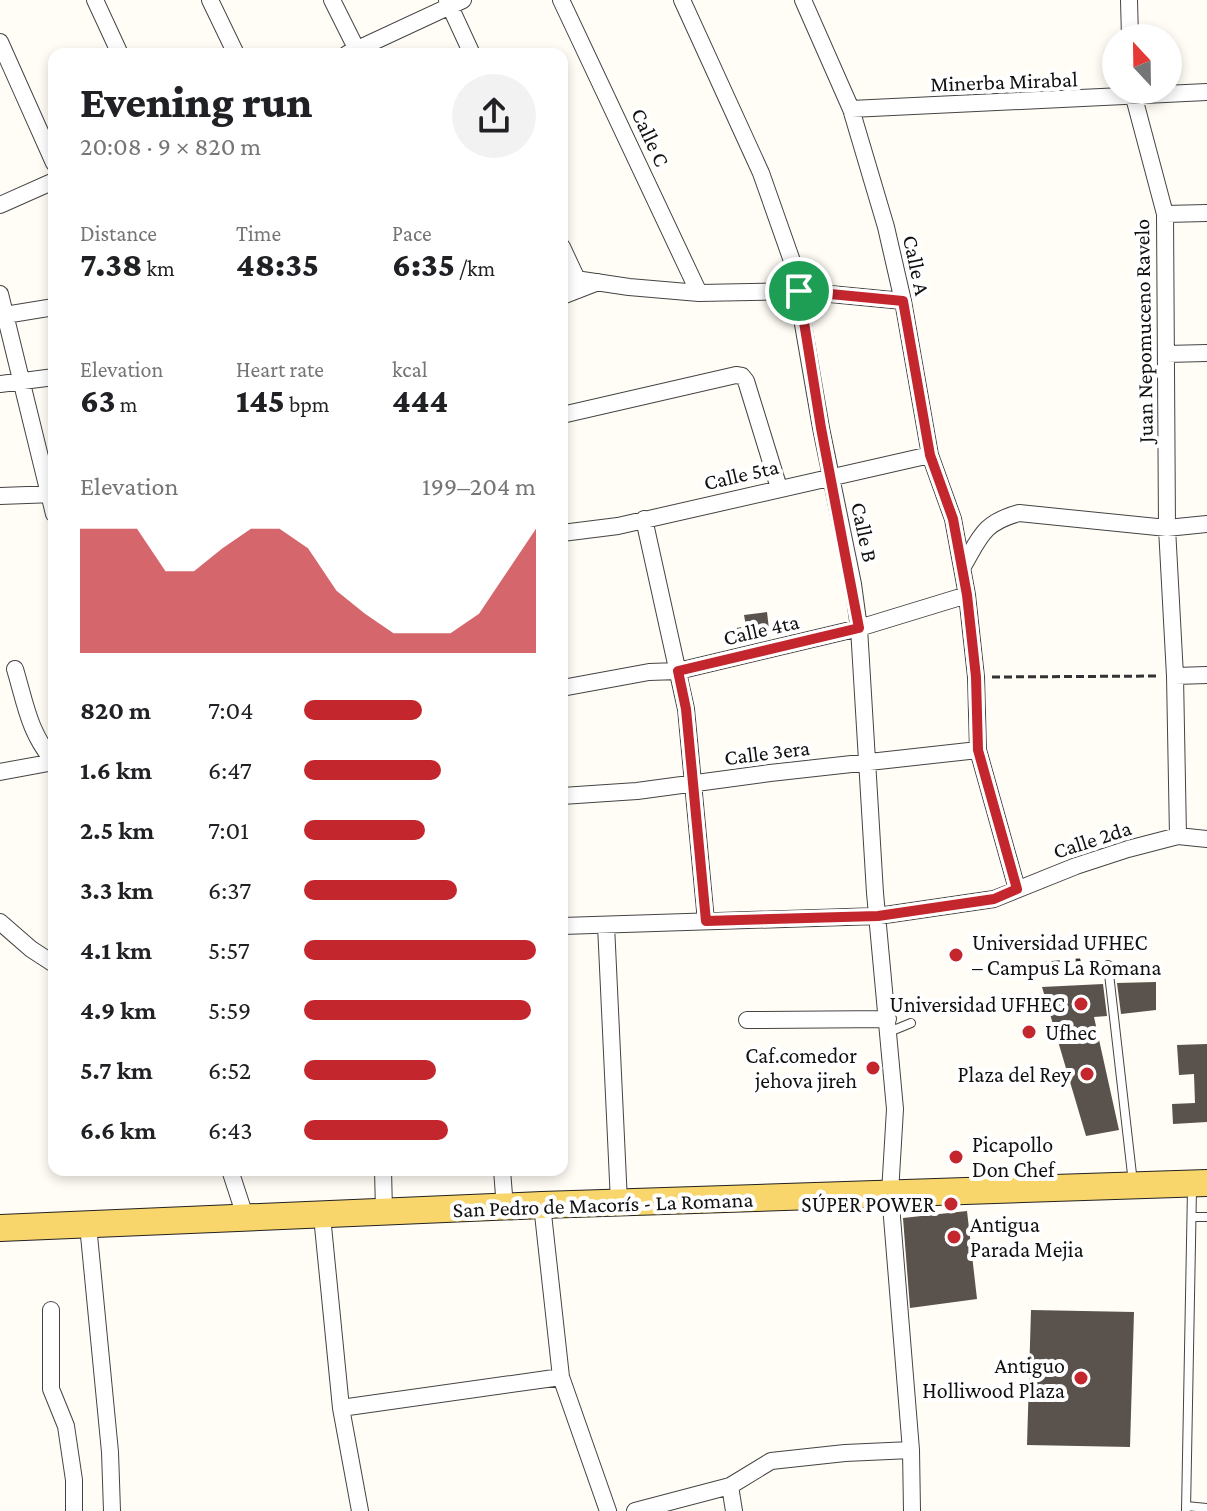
<!DOCTYPE html>
<html lang="en">
<head>
<meta charset="utf-8">
<style>
	:root { --surface:#fff; --page:#f2f2f2; --text:#202124; --muted:#757577; --accent:#c4262e }
	body { margin:0; font-family:"Crimson Pro",serif; background:var(--page); color:var(--text); height:100vh; display:flex; flex-direction:column; font-size:30px; white-space:nowrap }
	* { box-sizing:border-box; margin:0 }
	p { font-size:26px; color:var(--muted) }
	.icon { flex:none; width:44px; height:44px; fill:none; stroke:currentColor; stroke-width:2; stroke-linecap:round; stroke-linejoin:round }
	.map { position:relative; flex:1; overflow:hidden }
	.side { position:absolute; left:48px; top:48px; width:520px; height:1128px; display:flex; flex-direction:column; background:var(--surface); border-radius:16px; box-shadow:0 4px 12px #0003 }
	.side>* { flex:none }
	.needle { width:52px; rotate:338deg }
	.buttons { position:absolute; left:1102px; top:24px; display:grid; gap:16px }
	.buttons a { display:grid; place-items:center; width:80px; height:80px; border-radius:50%; background:var(--surface); box-shadow:0 4px 12px #0003; font-size:40px }
	.pin { position:absolute; display:grid; place-items:center; width:68px; height:68px; color:#fff; margin:-34px; border:4px solid #fff; border-radius:50%; box-shadow:0 2px 8px #0007 }
	.round { display:grid; place-items:center; flex:none; width:84px; height:84px; border-radius:42px; background:var(--page) }
	.overview { display:flex; align-items:center; justify-content:space-between; height:136px; padding:0 32px }
	h1 { font-size:44px; font-weight:800; line-height:60px }
	.figures { display:grid; grid-template-columns:repeat(3,1fr); gap:12px; height:136px; padding:8px 32px }
	.figures div { display:grid; align-content:center }
	.figures b { font-size:34px; font-weight:800 }
	.figures small { font-size:22px; font-weight:400 }
	.figures p { font-size:22px }
	.chart { height:224px; padding:16px 32px }
	.chart p { display:flex; justify-content:space-between }
	.chart svg { width:100%; height:144px; margin-top:8px; fill:var(--accent); opacity:.7 }
	ul { padding:0 32px; list-style:none; font-size:26px }
	li { display:grid; grid-template-columns:128px 96px 1fr; align-items:center; height:60px }
	li i { height:20px; border-radius:10px; background:var(--accent) }
	.map>svg:first-child { display:block }
</style>
</head>
<body>
<div class="map">
<svg width="1207" height="1511" viewBox="0 0 1207 1511">
	<rect width="100%" height="100%" fill="#fffdf5"/>
	<!-- building -->
	<path fill="#5a524d" d="M767,612L770,638L734,644L732,629L746,626L744,615Z
		M1156,982V1010L1121,1014L1117,983Z
		M1103,984L1107,1016L1094,1017L1119,1130L1086,1136L1042,987Z
		M1207,1044V1122L1173,1124L1172,1104L1195,1103L1194,1074L1179,1075L1177,1045Z
		M967,1211L977,1299L910,1308L903,1218Z
		M1031,1310L1134,1312L1130,1447L1027,1445Z"/>
	<g fill="none" stroke-linecap="round" stroke-linejoin="round">
		<!-- lane casing -->
		<g stroke="#444" stroke-width="10">
			<path id="lane" d="M1108,965L1133,1183
				M889,1032L911,1023
				M1192,1217H1207
				M1186,1506L1207,1508
				M1186,1511L1192,1189"/>
		</g>
		<!-- street casing -->
		<g stroke="#444" stroke-width="18">
			<path id="street" d="M95,0L120,54
				M210,0L236,54
				M332,0L359,54
				M447,0L472,54
				M561,0L699,293
				M682,0L761,173L792,261L821,428L853,584L859,628L875,893L895,1109L890,1193L911,1450L912,1511
				M803,0L851,109L886,227L903,301L930,455L953,519L967,595L976,677L978,750L1017,889
				M1129,0L1130,38
				M0,42L54,163
				M347,54L463,0
				M1132,90L1165,214L1167,528L1175,676L1178,836
				M851,109L1207,92
				M0,205L54,181
				M1165,214L1207,213
				M562,247L576,277
				M562,277L629,287L699,293L799,291L903,301
				M0,294L54,514
				M562,296L598,282
				M5,315L54,307
				M1166,354L1207,353
				M0,384L54,377
				M562,415L736,375L742,376L746,381L779,488
				M0,496L54,494
				M644,519L686,709L706,921
				M562,533L618,526L930,455
				M962,568C980,538 982,523 1019,513L1167,528L1207,524
				M15,669C26,706 29,732 54,762
				M1175,676L1207,675
				M562,688L649,672L678,671L859,628L967,595
				M0,772L54,762
				M562,796L637,791L770,773L978,750
				M0,922L31,949L54,964
				M606,925L619,1202
				M562,926L878,916L994,899L1076,866L1128,849L1178,836L1207,839
				M747,1020L888,1019
				M230,1170L246,1219
				M383,1170L384,1211
				M502,1170L505,1208
				M542,1205L561,1377L608,1511
				M322,1216L341,1408L360,1511
				M88,1225L110,1452L112,1511
				M51,1310V1389L66,1426L74,1480V1511
				M341,1408L561,1377
				M730,1486L734,1511
				M635,1511L730,1486L771,1461L845,1453L911,1450"/>
		</g>
		<!-- primary casing -->
		<g stroke="#222" stroke-width="28">
			<path id="primary" d="M0,1228L542,1205L1207,1183"/>
		</g>
		<!-- path -->
		<path stroke="#333" stroke-width="3" stroke-dasharray="8 4" stroke-linecap="butt" d="M992,677L1160,676
			M1004,967L1079,960L1081,977"/>
		<!-- lane -->
		<use href="#lane" stroke="#fff" stroke-width="8"/>
		<!-- street -->
		<use href="#street" stroke="#fff" stroke-width="16"/>
		<!-- primary -->
		<use href="#primary" stroke="#f9d66b" stroke-width="26"/>
	</g>
	<g fill="none" stroke-linecap="round" stroke-linejoin="round">
		<!-- route casing -->
		<g stroke="#fff" stroke-width="16">
			<path id="route" d="M799,291L903,301L930,455L953,519L967,595L976,677L978,750L1017,889L994,899L878,916L706,921L686,709L678,671L859,628L821,428Z"/>
		</g>
		<!-- route -->
		<use href="#route" stroke="#c4262e" stroke-width="10"/>
	</g>
	<!-- markers -->
	<g fill="#c4262e" stroke="#fff" stroke-width="3">
		<circle cx="956" cy="955" r="8"/>
		<circle cx="1081" cy="1004" r="8"/>
		<circle cx="1029" cy="1032" r="8"/>
		<circle cx="873" cy="1068" r="8"/>
		<circle cx="1087" cy="1074" r="8"/>
		<circle cx="956" cy="1157" r="8"/>
		<circle cx="951" cy="1204" r="8"/>
		<circle cx="954" cy="1237" r="8"/>
		<circle cx="1081" cy="1378" r="8"/>
	</g>
	<g text-anchor="middle" stroke-width="8" stroke-linejoin="round" paint-order="stroke">
		<!-- street labels -->
		<g font-size="22" fill="#111" stroke="#fff">
			<text transform="translate(1004 81) rotate(-2)" y="8">Minerba Mirabal</text>
			<text transform="translate(651 137) rotate(65)" y="8">Calle C</text>
			<text transform="translate(917 265) rotate(78)" y="8">Calle A</text>
			<text transform="translate(1143 331) rotate(-91)" y="8">Juan Nepomuceno Ravelo</text>
			<text transform="translate(741 474) rotate(-13)" y="8">Calle 5ta</text>
			<text transform="translate(865 532) rotate(78)" y="8">Calle B</text>
			<text transform="translate(761 629) rotate(-13)" y="8">Calle 4ta</text>
			<text transform="translate(767 752) rotate(-7)" y="8">Calle 3era</text>
			<text transform="translate(1092 839) rotate(-18)" y="8">Calle 2da</text>
			<text transform="translate(603 1204) rotate(-2)" y="8">San Pedro de Macorís - La Romana</text>
		</g>
		<!-- poi labels -->
		<g font-size="22" fill="#111" stroke="#fff" text-anchor="end">
			<text x="972" y="950" text-anchor="start">Universidad UFHEC<tspan x="972" dy="25">– Campus La Romana</tspan></text>
			<text x="1065" y="1012">Universidad UFHEC</text>
			<text x="1045" y="1040" text-anchor="start">Ufhec</text>
			<text x="857" y="1063">Caf.comedor<tspan x="857" dy="25">jehova jireh</tspan></text>
			<text x="1071" y="1082">Plaza del Rey</text>
			<text x="972" y="1152" text-anchor="start">Picapollo<tspan x="972" dy="25">Don Chef</tspan></text>
			<text x="935" y="1212">SÚPER POWER</text>
			<text x="970" y="1232" text-anchor="start">Antigua<tspan x="970" dy="25">Parada Mejia</tspan></text>
			<text x="1065" y="1373">Antiguo<tspan x="1065" dy="25">Holliwood Plaza</tspan></text>
		</g>
	</g>
</svg>
<div class="buttons">
<a><svg class="needle" viewBox="-14 -14 28 28"><path d="M0-13l5 13h-10z" fill="#e53935"/><path d="M0 13l5-13h-10z" fill="#757577"/></svg></a>
</div>
<div class="pin" style="left:799px;top:291px;background:#1e9e55"><svg class="icon" aria-label="arrive" viewBox="0 0 24 24"><path d="M6 21V4h12l-3 4 3 4H6"/></svg></div>
<section class="side">
<div class="overview"><div><h1>Evening run</h1><p>20:08 · 9 × 820 m</p></div><a class="round"><svg class="icon" aria-label="share" viewBox="0 0 24 24"><path d="M12 15V3M7 8l5-5 5 5M5 13v7h14v-7"/></svg></a></div>
<div class="figures">
<div><p>Distance</p><b>7.38<small> km</small></b></div>
<div><p>Time</p><b>48:35</b></div>
<div><p>Pace</p><b>6:35<small> /km</small></b></div>
</div>
<div class="figures">
<div><p>Elevation</p><b>63<small> m</small></b></div>
<div><p>Heart rate</p><b>145<small> bpm</small></b></div>
<div><p>kcal</p><b>444</b></div>
</div>
<div class="chart"><p><span>Elevation</span>199–204 m</p>
<svg viewBox="0 0 160 44" preserveAspectRatio="none"><path d="M0 44V6L10 6L20 6L30 19L40 19L50 12L60 6L70 6L80 12L90 25L100 32L110 38L120 38L130 38L140 32L150 19L160 6V44z"/></svg>
</div>
<ul>
<li><b>820 m</b>7:04<i style="width:51%"></i></li>
<li><b>1.6 km</b>6:47<i style="width:59%"></i></li>
<li><b>2.5 km</b>7:01<i style="width:52%"></i></li>
<li><b>3.3 km</b>6:37<i style="width:66%"></i></li>
<li><b>4.1 km</b>5:57<i style="width:100%"></i></li>
<li><b>4.9 km</b>5:59<i style="width:98%"></i></li>
<li><b>5.7 km</b>6:52<i style="width:57%"></i></li>
<li><b>6.6 km</b>6:43<i style="width:62%"></i></li>
</ul>
</section>
</div>
</body>
</html>
